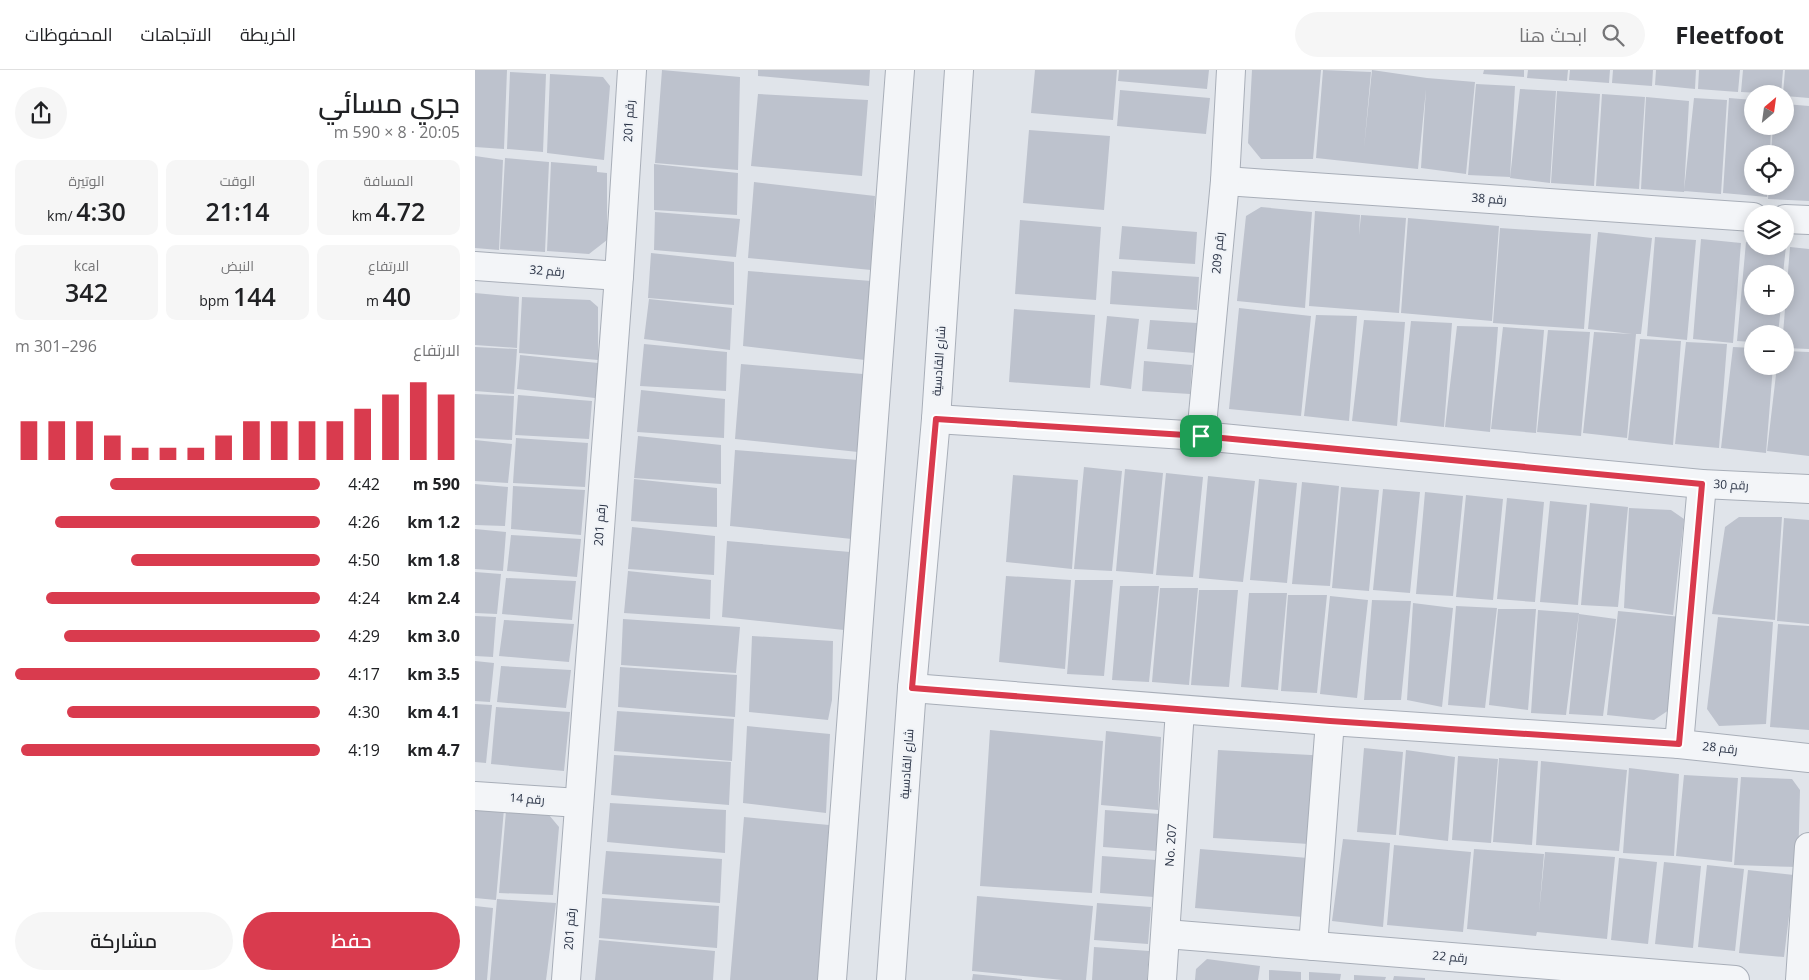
<!DOCTYPE html>
<html lang="ar">
<head>
<meta charset="utf-8">
<style>
	:root { --surface:#fff; --page:#f6f6f6; --text:#202124; --muted:#757577; --line:#e0e0e0; --accent:#d93b4e }
	body { margin:0; font-family:"Open Sans",Cairo,sans-serif; background:var(--page); color:var(--text); direction:rtl; height:100vh; display:flex; flex-direction:column; font-size:19px; white-space:nowrap }
	* { box-sizing:border-box; margin:0 }
	p { font-size:16px; color:var(--muted) }
	.icon { flex:none; width:28px; height:28px; fill:none; stroke:currentColor; stroke-width:2; stroke-linecap:round; stroke-linejoin:round }
	.map { position:relative; flex:1; overflow:hidden; direction:ltr }
	.drawer { display:flex; flex-direction:column; background:var(--surface); width:475px }
	.drawer>* { flex:none }
	.needle { width:32px; rotate:29deg }
	.controls { position:absolute; left:1269px; top:15px; display:grid; gap:10px }
	.controls a { display:grid; place-items:center; width:50px; height:50px; border-radius:50%; background:var(--surface); box-shadow:0 2px 12px #0003; font-size:25px }
	.pin { position:absolute; display:grid; place-items:center; width:42px; height:42px; color:#fff; margin:-21px; border-radius:10px; box-shadow:0 2px 8px #0006 }
	.round { display:grid; place-items:center; flex:none; width:52px; height:52px; border-radius:26px; background:var(--page) }
	.headline { display:flex; align-items:center; justify-content:space-between; height:85px; padding:0 15px }
	h1 { font-size:28px; font-weight:600; line-height:38px }
	.stats { display:grid; grid-template-columns:repeat(3,1fr); gap:8px; height:85px; padding:5px 15px }
	.stats div { display:grid; align-content:center; border-radius:10px; background:var(--page); text-align:center }
	.stats b { font-size:25px; font-weight:600 }
	.stats small { font-size:14px; font-weight:400 }
	.stats p { font-size:14px }
	.chart { height:140px; padding:10px 15px }
	.chart p { display:flex; justify-content:space-between }
	.chart svg { width:100%; height:90px; margin-top:5px; stroke:var(--accent); stroke-width:6 }
	.action { display:flex; gap:10px; margin-top:auto; padding:10px 15px }
	.action a { flex:1; height:58px; border-radius:30px; background:var(--accent); color:#fff; font-size:20px; font-weight:600; line-height:58px; text-align:center }
	.action a+a { background:var(--page); color:var(--text) }
	ul { padding:0 15px; list-style:none; font-size:16px }
	li { display:grid; grid-template-columns:80px 60px 1fr; align-items:center; height:38px }
	li i { height:12px; border-radius:6px; background:var(--accent) }
	header { display:flex; align-items:center; gap:30px; box-sizing:border-box; height:70px; padding:0 25px; background:var(--surface); border-bottom:1px solid var(--line) }
	header strong { font-size:24px }
	nav { display:flex; gap:28px; margin-inline-start:auto; font-size:18px }
	.search { width:350px; height:45px; background:var(--page); display:flex; align-items:center; gap:12px; box-sizing:border-box; padding:0 18px; border-radius:28px; color:var(--muted); font-size:19px }
	main { display:flex; flex:1; min-height:0 }
	.map>svg:first-child { display:block }
</style>
</head>
<body>
<header>
<strong>Fleetfoot</strong>
<div class="search"><svg class="icon" aria-label="search" viewBox="0 0 24 24"><circle cx="10" cy="10" r="6"/><path d="M15 15l6 6"/></svg>ابحث هنا</div>
<nav><a>الخريطة</a><a>الاتجاهات</a><a>المحفوظات</a></nav>
</header>
<main>
<div class="map">
<svg width="1334" height="910" viewBox="0 0 1334 910">
	<rect width="100%" height="100%" fill="#e0e4ea"/>
	<!-- building -->
	<path fill="#bdc2cd" d="M0,0H32L29,79L0,77Z
		M187,0L265,7L263,100L180,93Z
		M283,0H395L394,16L283,6Z
		M560,0H642L638,50L556,43Z
		M644,0H734L732,19L643,11Z
		M777,0H846L838,89H786L773,73Z
		M848,0L896,2L889,78L897,0L952,8L1000,12L991,104L946,98L951,19L943,99L841,88Z
		M1009,0H1049V7L1008,4Z
		M1053,0H1093L1092,11L1052,8Z
		M1095,0H1135L1134,13L1094,10Z
		M1138,0H1178L1177,16L1137,13Z
		M1181,0H1221L1220,19L1180,15Z
		M1224,0H1265L1263,22L1223,19Z
		M1268,0H1308L1306,24L1266,22Z
		M1310,0H1334V28L1310,26V24H1308Z
		M35,2L71,4L68,82L32,79Z
		M75,4L128,7L135,16L129,90L72,83Z
		M1001,14L1040,16L1035,107L993,105Z
		M1045,19L1081,21L1075,113L1035,108Z
		M645,20L735,28L731,64L642,56Z
		M1082,21L1125,24L1119,116L1076,113Z
		M283,24L393,30L387,106L276,96Z
		M1127,24L1170,27L1164,119L1121,116Z
		M1171,27L1214,31L1209,122L1166,119Z
		M1219,28L1252,30L1246,124L1209,121Z
		M1254,28L1278,30V56H1296L1295,84H1278V116H1293L1292,127L1248,123Z
		M1310,34L1334,36V131L1293,129L1294,116H1310V84H1296L1298,56H1310Z
		M554,60L635,66L629,140L548,133Z
		M0,86L28,90L24,180L0,178Z
		M30,88L74,92L70,182L25,179Z
		M76,92L122,96V102L132,103V170L114,184L72,181Z
		M179,94L263,103L262,145L179,140Z
		M279,112L400,126L396,200L273,188Z
		M786,137L837,142L830,238L762,231L771,146Z
		M840,141L885,145L884,165L886,145L931,148L924,243L834,236Z
		M180,142L265,149L261,187L179,180Z
		M933,148L1024,156L1017,251L926,243Z
		M545,150L626,157L621,230L540,224Z
		M647,156L722,162L720,194L644,189Z
		M1025,158L1116,164L1109,259L1018,253Z
		M1123,162L1177,168L1166,264H1161L1152,368L1108,363L1119,262L1157,264L1113,259Z
		M1180,167L1221,170L1212,270L1172,266Z
		M1226,169L1266,173L1258,273L1218,269Z
		M1271,172H1278V176H1311L1308,204H1278V236H1306L1303,264H1278V272L1262,271Z
		M1315,177L1334,179V279L1310,278V264H1308Z
		M176,183L259,192V235L173,228Z
		M273,201L396,211L390,290L268,276Z
		M637,201L724,207L722,240L635,234Z
		M0,223L44,227L42,278L0,275Z
		M47,227L115,230L123,237V290L44,283Z
		M174,229L257,238L255,280L169,269Z
		M764,238L836,246L826,346L754,339Z
		M539,239L620,245L615,318L534,312Z
		M841,245L882,246L874,351L829,346Z
		M632,246L664,249L656,319L625,315Z
		M675,250L722,253L720,283L672,279Z
		M889,250L930,252L922,356L877,351Z
		M936,251L977,253L969,357L925,352Z
		M982,256L1023,257L1015,362L970,357Z
		M1028,257L1069,260L1061,363L1016,359Z
		M1073,260L1115,262L1106,366L1062,362Z
		M1165,269L1206,271L1198,375L1153,370Z
		M1211,272L1252,274L1244,378L1200,374Z
		M169,274L252,282L251,321L165,316Z
		M0,277L42,279L39,324L0,321Z
		M1258,277L1278,278V296H1298L1291,383L1246,378Z
		M1310,281L1334,282V386L1292,381L1302,296H1310Z
		M45,285L123,293L120,328L42,319Z
		M669,291L717,295L715,324L667,321Z
		M266,294L388,304L383,382L260,369Z
		M166,320L250,329L249,368L162,362Z
		M0,324L39,326L37,370L0,368Z
		M43,325L117,331L114,369L40,365Z
		M163,366L246,375V414L159,408Z
		M41,368L113,373L110,417L38,413Z
		M0,370L37,374L33,413L0,411Z
		M260,380L383,390L377,469L255,456Z
		M609,397L647,401L637,501L599,499Z
		M650,399L688,403L678,504L641,501Z
		M691,403L728,407L718,507L681,505Z
		M538,405L603,410L597,499L531,492Z
		M733,406L780,411L768,512L724,508Z
		M159,409L242,418V457L156,451Z
		M784,409L822,413L812,513L775,510Z
		M827,412L864,416L855,516L817,514Z
		M0,414L33,417L30,456L0,455Z
		M38,416L110,420L106,465L36,459Z
		M866,417L904,420L894,521L857,518Z
		M908,419L945,422L935,523L898,520Z
		M950,422L988,426L978,526L941,524Z
		M991,425L1028,429L1018,530L981,527Z
		M1032,428L1069,432L1060,532L1022,529Z
		M1075,431L1112,435L1103,535L1065,532Z
		M1115,433L1153,437L1143,537L1106,535Z
		M1154,438L1196,440L1209,449L1198,545L1149,538Z
		M1264,447H1307L1300,550L1237,544L1250,457Z
		M1309,448L1334,450V554L1302,551Z
		M157,457L240,466L239,505L153,499Z
		M0,459L31,462L28,501L0,499Z
		M36,465L106,469L102,507L32,501Z
		M252,471L375,482L369,560L247,547Z
		M153,501L236,510L235,549L149,543Z
		M0,502L26,504L22,544L0,543Z
		M531,506L596,510L590,599L524,592Z
		M31,508L101,511L97,550L27,544Z
		M600,510H638L629,606L592,604Z
		M645,516H684L674,612L637,610Z
		M685,518H723L714,615L677,612Z
		M724,520H763L754,617L716,615Z
		M774,523H812L803,620L766,617Z
		M813,525H852L842,623L806,621Z
		M855,526L893,530L882,628L845,624Z
		M897,530L936,531L926,630H889Z
		M938,533L978,538L967,637L932,630Z
		M981,536L1022,538L1010,638L973,635Z
		M1023,539H1061L1053,640L1014,635Z
		M1063,540L1104,543L1091,645L1056,643Z
		M1143,541L1206,547L1197,638L1179,650L1132,645Z
		M1104,544L1141,549L1128,646L1094,644Z
		M0,546L21,547L18,587L0,586Z
		M1243,547L1298,552L1291,654L1244,656L1232,639Z
		M148,549L265,557L261,603L146,595Z
		M29,550L99,554L94,592L24,586Z
		M1303,554L1334,556V660L1295,657Z
		M277,566L358,571L357,630L353,650L274,642Z
		M0,591L19,593L15,632L0,631Z
		M26,596L96,600L91,638L22,632Z
		M145,597L262,605L260,647L143,637Z
		M0,634L17,635L11,693L0,692Z
		M21,637L95,642L89,701L16,694Z
		M142,641L259,649L257,691L139,681Z
		M272,656L355,664L351,743L268,733Z
		M515,660L628,671L617,823L505,816Z
		M631,661L686,667L683,740L626,735Z
		M889,678L928,682L921,765L882,762Z
		M743,680L854,686L849,775L738,768Z
		M931,680L980,687L973,771L924,765Z
		M139,685L256,692L254,735L136,725Z
		M983,686L1023,689L1016,773L977,770Z
		M1024,688L1063,691L1057,775L1018,772Z
		M1066,691L1152,700L1144,781L1061,775Z
		M1154,698L1204,704L1199,786L1148,783Z
		M1209,705L1263,708L1257,792L1201,786Z
		M1266,707L1317,709L1325,720L1323,797L1259,795Z
		M135,733L251,740L250,783L132,772Z
		M0,738L29,739L21,830L0,828Z
		M630,740L685,744L682,781L628,777Z
		M31,741L74,745L84,757L78,825L24,823Z
		M269,747L354,755L343,910H255Z
		M868,769L915,773L908,857L857,851Z
		M919,775L996,782L988,862L912,855Z
		M725,779L833,788L828,847L720,838Z
		M999,779L1069,784L1064,843L1070,782L1140,787L1132,869L1062,862L1061,866L992,859Z
		M131,781L247,789L245,833L127,824Z
		M627,786L682,790L679,827L625,823Z
		M1144,788L1182,792L1173,874L1136,870Z
		M1189,792L1226,796L1218,878L1180,874Z
		M1232,795L1269,799L1260,881L1223,877Z
		M1273,800L1319,805L1309,887L1264,883Z
		M502,826L618,836L611,910H588L497,901Z
		M127,828L244,836L242,878L124,868Z
		M22,829L81,833L71,910H15Z
		M622,833L676,837L673,874L619,870Z
		M0,836L18,838L12,910H0Z
		M124,870L240,881L238,910H120Z
		M619,877L674,881L672,910H617Z
		M732,889L785,896L783,910H720L721,899Z
		M794,900L826,902V910H794Z
		M834,902L866,904L865,910H834Z
		M498,904L547,909V910H497Z
		M879,905L911,907L910,910H879Z
		M919,906L950,908V910H918Z"/>
	<g fill="none" stroke-linecap="round" stroke-linejoin="round">
		<!-- minor casing -->
		<g stroke="#a8aeb8" stroke-width="30">
			<g id="minor">
				<path d="M750,111L1278,147"/>
				<path d="M1310,149L1334,150"/>
				<path d="M0,196L144,206"/>
				<path d="M461,349L726,366L1227,414L1334,419"/>
				<path d="M726,366L750,111L756,0"/>
				<path d="M437,618L855,651L1204,674L1334,688"/>
				<path d="M1204,674L1227,414"/>
				<path d="M0,726L104,733"/>
				<path d="M691,864L1260,910"/>
				<path d="M838,876L855,651"/>
				<path d="M91,910L144,206L157,0"/>
				<path d="M357,910L425,0"/>
				<path d="M416,910L437,618L461,349L484,0"/>
				<path id="s1" d="M687,910L705,640"/>
				<path d="M1325,910L1334,777"/>
			</g>
		</g>
		<!-- minor -->
		<use href="#minor" stroke="#f3f5f8" stroke-width="28"/>
	</g>
	<g fill="none" stroke-linecap="round" stroke-linejoin="round">
		<!-- route casing -->
		<g stroke="#fff" stroke-width="10">
			<path id="route" d="M461,349L726,366L1227,414L1204,674L855,651L437,618Z"/>
		</g>
		<!-- route -->
		<use href="#route" stroke="#d93b4e" stroke-width="6"/>
	</g>
	<g text-anchor="middle" stroke-width="4" stroke-linejoin="round" paint-order="stroke">
		<!-- street labels -->
		<g font-size="12" fill="#273043" stroke="#f0f3f7">
			<text transform="translate(154 51) rotate(-87)" y="4">رقم 201</text>
			<text transform="translate(1014 129) rotate(4)" y="4">رقم 38</text>
			<text transform="translate(743 183) rotate(-85)" y="4">رقم 209</text>
			<text transform="translate(72 201) rotate(4)" y="4">رقم 32</text>
			<text transform="translate(464 291) rotate(-86)" y="4">شارع القادسية</text>
			<text transform="translate(1256 415) rotate(3)" y="4">رقم 30</text>
			<text transform="translate(125 455) rotate(-86)" y="4">رقم 201</text>
			<text transform="translate(1245 678) rotate(6)" y="4">رقم 28</text>
			<text transform="translate(432 694) rotate(-86)" y="4">شارع القادسية</text>
			<text transform="translate(52 729) rotate(4)" y="4">رقم 14</text>
			<text dy="4" stroke="none"><textPath href="#s1" startOffset="135">No. 207</textPath></text>
			<text transform="translate(95 859) rotate(-86)" y="4">رقم 201</text>
			<text transform="translate(975 887) rotate(5)" y="4">رقم 22</text>
		</g>
	</g>
</svg>
<div class="controls">
<a><svg class="needle" viewBox="-14 -14 28 28"><path d="M0-13l5 13h-10z" fill="#e53935"/><path d="M0 13l5-13h-10z" fill="#757577"/></svg></a>
<a><svg class="icon" aria-label="locate" viewBox="0 0 24 24"><circle cx="12" cy="12" r="6"/><path d="M12 2v4M12 18v4M2 12h4M18 12h4"/></svg></a>
<a><svg class="icon" aria-label="layers" viewBox="0 0 24 24"><path d="M12 4l9 5-9 5-9-5zM3 14l9 5 9-5"/></svg></a>
<a>+</a>
<a>−</a>
</div>
<div class="pin" style="left:726px;top:366px;background:#1e9e55"><svg class="icon" aria-label="arrive" viewBox="0 0 24 24"><path d="M6 21V4h12l-3 4 3 4H6"/></svg></div>
</div>
<section class="drawer">
<div class="headline"><div><h1>جري مسائي</h1><p>20:05 · 8 × 590 m</p></div><a class="round"><svg class="icon" aria-label="share" viewBox="0 0 24 24"><path d="M12 15V3M7 8l5-5 5 5M5 13v7h14v-7"/></svg></a></div>
<div class="stats">
<div><p>المسافة</p><b>4.72<small> km</small></b></div>
<div><p>الوقت</p><b>21:14</b></div>
<div><p>الوتيرة</p><b>4:30<small> /km</small></b></div>
</div>
<div class="stats">
<div><p>الارتفاع</p><b>40<small> m</small></b></div>
<div><p>النبض</p><b>144<small> bpm</small></b></div>
<div><p>kcal</p><b>342</b></div>
</div>
<div class="chart"><p><span>الارتفاع</span>296–301 m</p>
<svg viewBox="0 0 160 44" preserveAspectRatio="none"><path d="M5 44V25M15 44V25M25 44V25M35 44V32M45 44V38M55 44V38M65 44V38M75 44V32M85 44V25M95 44V25M105 44V25M115 44V25M125 44V19M135 44V12M145 44V6M155 44V12"/></svg>
</div>
<ul>
<li><b>590 m</b>4:42<i style="width:69%"></i></li>
<li><b>1.2 km</b>4:26<i style="width:87%"></i></li>
<li><b>1.8 km</b>4:50<i style="width:62%"></i></li>
<li><b>2.4 km</b>4:24<i style="width:90%"></i></li>
<li><b>3.0 km</b>4:29<i style="width:84%"></i></li>
<li><b>3.5 km</b>4:17<i style="width:100%"></i></li>
<li><b>4.1 km</b>4:30<i style="width:83%"></i></li>
<li><b>4.7 km</b>4:19<i style="width:98%"></i></li>
</ul>
<div class="action"><a>حفظ</a><a>مشاركة</a></div>
</section>
</main>
</body>
</html>
